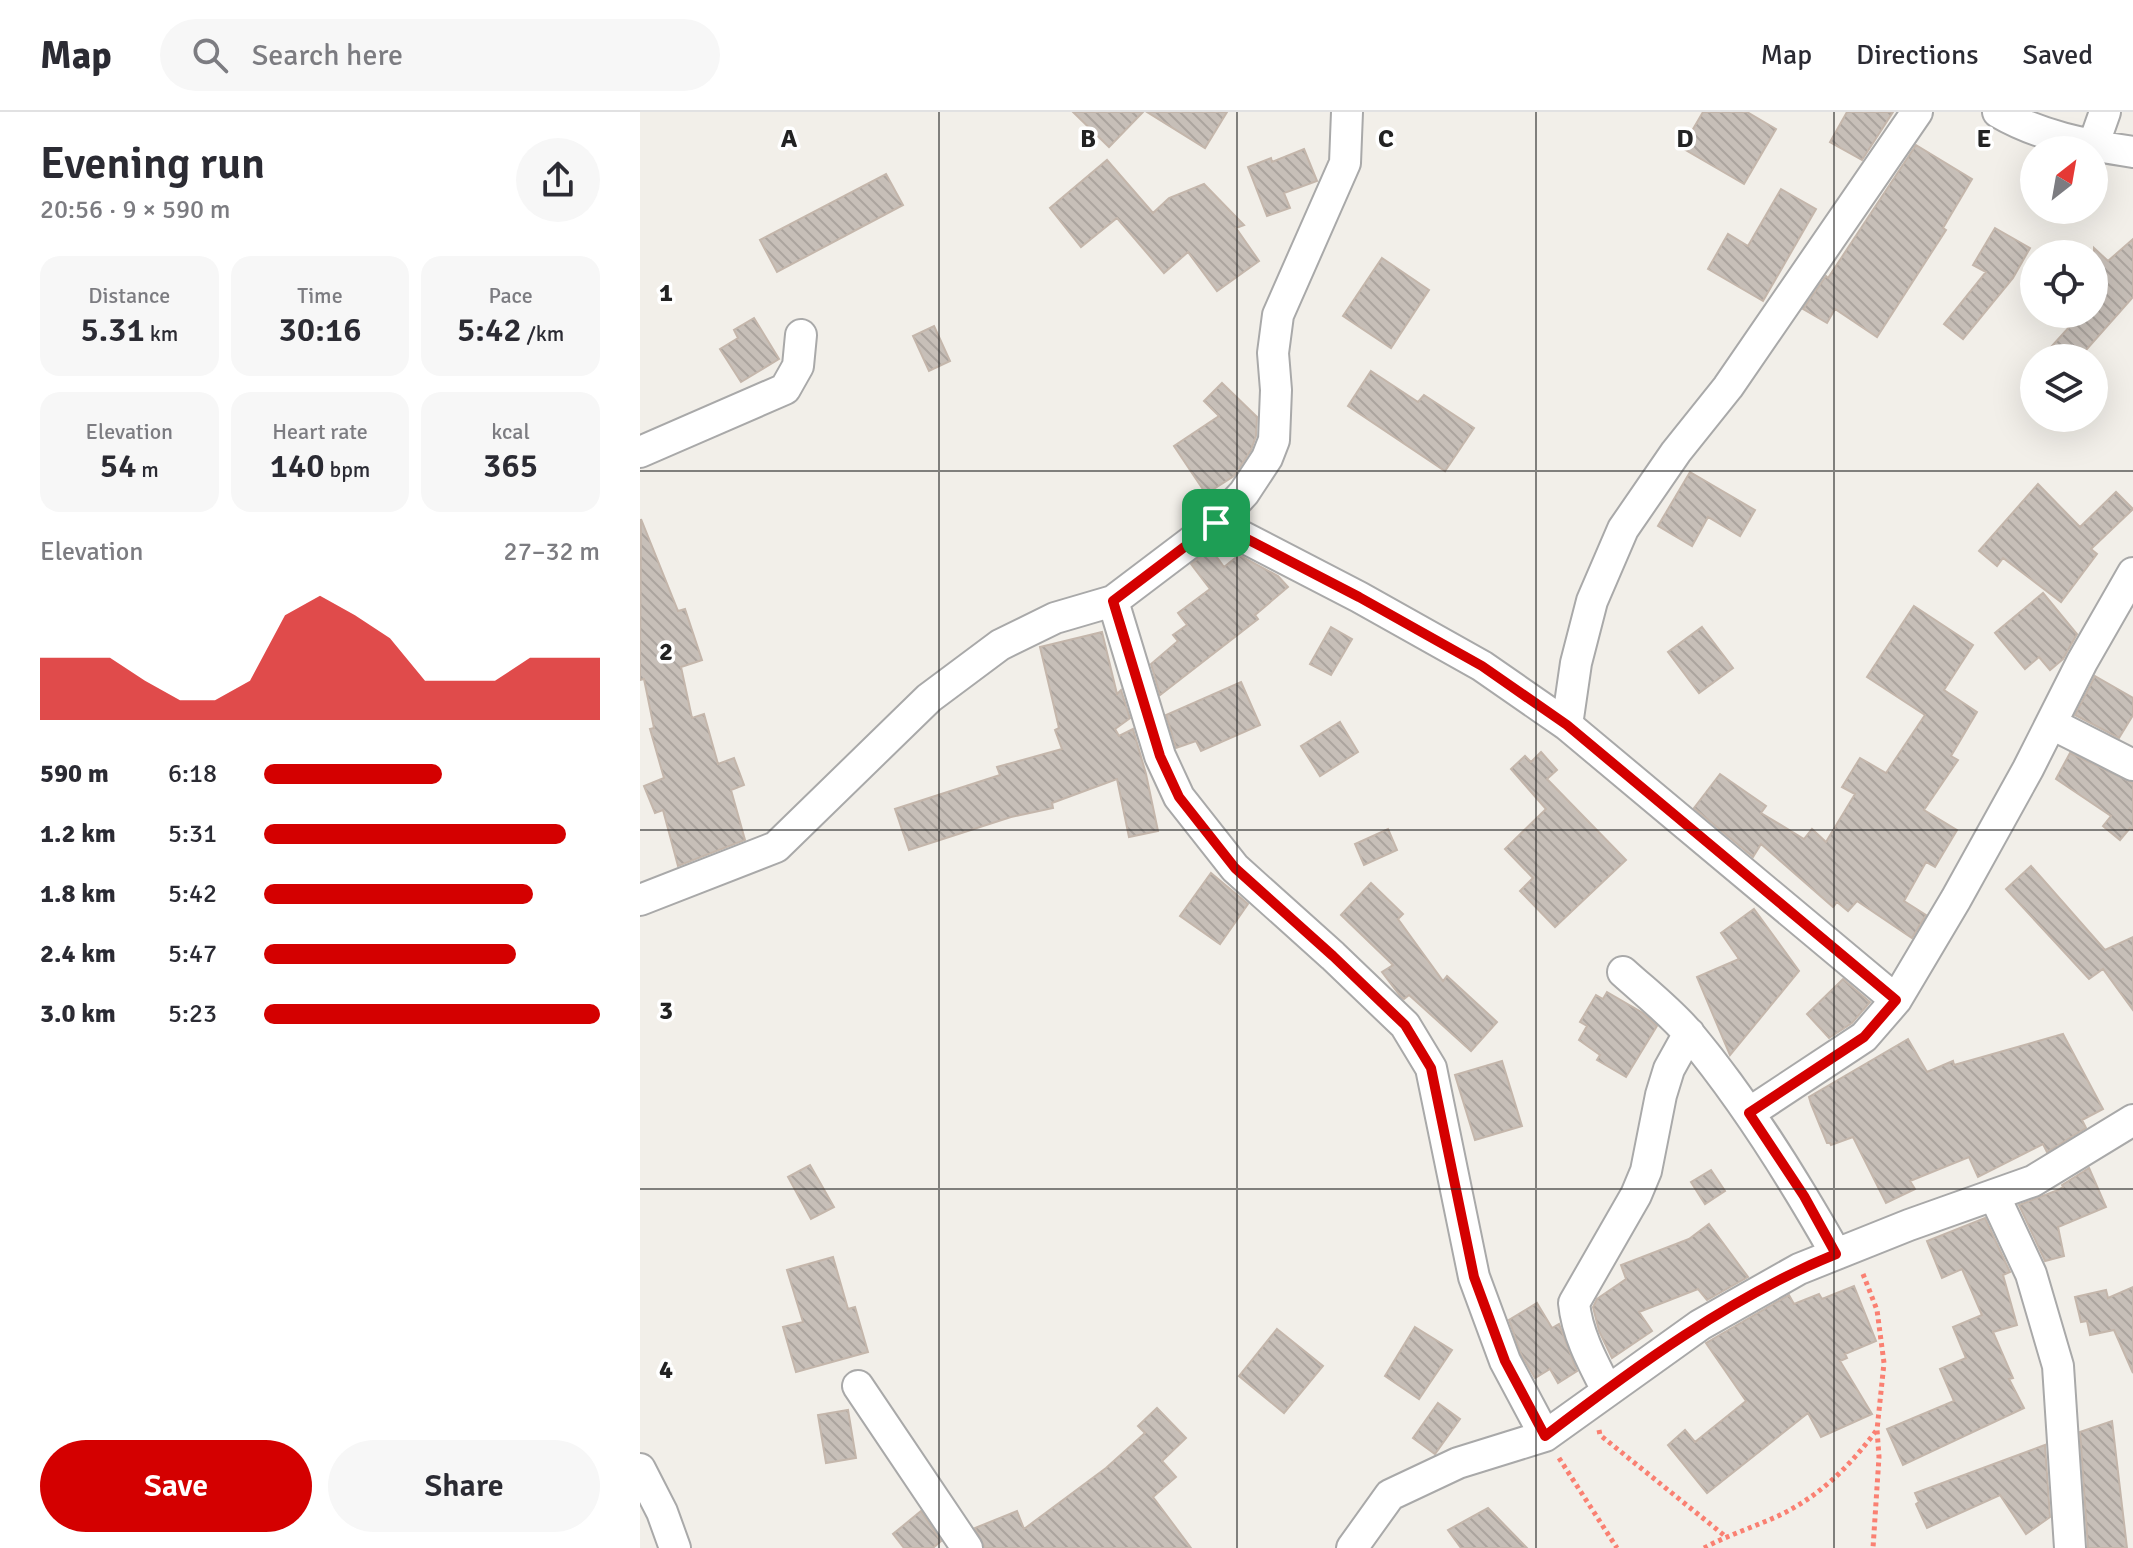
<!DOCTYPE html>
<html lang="en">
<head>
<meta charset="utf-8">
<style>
	:root { --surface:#fff; --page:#f7f7f7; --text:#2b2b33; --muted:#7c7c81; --line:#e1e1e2; --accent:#d40000 }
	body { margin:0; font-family:Signika,sans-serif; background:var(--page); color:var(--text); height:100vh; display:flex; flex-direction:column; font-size:30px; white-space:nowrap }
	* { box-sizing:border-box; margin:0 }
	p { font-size:26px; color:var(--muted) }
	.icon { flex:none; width:44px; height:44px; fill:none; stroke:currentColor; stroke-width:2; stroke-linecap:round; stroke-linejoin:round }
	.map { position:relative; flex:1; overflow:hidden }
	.side { display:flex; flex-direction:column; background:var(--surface); width:640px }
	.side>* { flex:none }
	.needle { width:52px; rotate:31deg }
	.controls { position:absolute; left:1380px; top:24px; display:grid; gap:16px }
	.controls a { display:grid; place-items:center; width:88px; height:88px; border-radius:50%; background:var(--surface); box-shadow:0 8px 32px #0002; font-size:40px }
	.pin { position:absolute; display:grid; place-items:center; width:68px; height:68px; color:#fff; margin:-34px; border-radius:16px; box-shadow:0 4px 12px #0006 }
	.round { display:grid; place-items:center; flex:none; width:84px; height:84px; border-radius:42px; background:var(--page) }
	.headline { display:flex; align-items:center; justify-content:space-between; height:136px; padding:0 40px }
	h1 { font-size:44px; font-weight:600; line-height:60px }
	.figures { display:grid; grid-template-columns:repeat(3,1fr); gap:12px; height:136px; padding:8px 40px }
	.figures div { display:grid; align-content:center; border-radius:20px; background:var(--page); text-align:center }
	.figures b { font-size:34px; font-weight:600 }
	.figures small { font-size:22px; font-weight:400 }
	.figures p { font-size:22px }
	.chart { height:224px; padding:16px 40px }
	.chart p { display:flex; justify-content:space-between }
	.chart svg { width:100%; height:144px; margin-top:8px; fill:var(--accent); opacity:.7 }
	.primary-button { display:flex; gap:16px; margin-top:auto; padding:16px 40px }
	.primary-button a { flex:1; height:92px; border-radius:48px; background:var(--accent); color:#fff; font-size:32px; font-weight:600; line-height:92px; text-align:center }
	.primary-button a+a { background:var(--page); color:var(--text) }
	ul { padding:0 40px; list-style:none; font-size:26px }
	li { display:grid; grid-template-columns:128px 96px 1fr; align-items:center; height:60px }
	li i { height:20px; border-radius:10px; background:var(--accent) }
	header { display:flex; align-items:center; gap:48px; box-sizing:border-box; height:112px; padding:0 40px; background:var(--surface); border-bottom:2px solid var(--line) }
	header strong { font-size:38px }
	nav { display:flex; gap:44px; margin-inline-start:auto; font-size:28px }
	.search { width:560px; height:72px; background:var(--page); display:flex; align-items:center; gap:20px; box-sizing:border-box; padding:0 28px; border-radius:44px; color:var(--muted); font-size:30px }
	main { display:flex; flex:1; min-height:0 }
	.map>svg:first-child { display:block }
</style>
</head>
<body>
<header>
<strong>Map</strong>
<div class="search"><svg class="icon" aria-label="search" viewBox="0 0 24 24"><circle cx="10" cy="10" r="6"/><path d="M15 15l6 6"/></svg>Search here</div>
<nav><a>Map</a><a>Directions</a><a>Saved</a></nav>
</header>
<main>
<section class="side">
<div class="headline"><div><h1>Evening run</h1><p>20:56 · 9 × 590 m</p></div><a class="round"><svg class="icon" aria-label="share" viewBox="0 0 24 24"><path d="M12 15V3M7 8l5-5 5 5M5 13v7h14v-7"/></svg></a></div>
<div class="figures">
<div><p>Distance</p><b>5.31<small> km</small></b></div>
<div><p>Time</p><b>30:16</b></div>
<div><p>Pace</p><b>5:42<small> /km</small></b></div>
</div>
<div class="figures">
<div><p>Elevation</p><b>54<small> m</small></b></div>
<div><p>Heart rate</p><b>140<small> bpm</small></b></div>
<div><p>kcal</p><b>365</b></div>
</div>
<div class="chart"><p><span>Elevation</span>27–32 m</p>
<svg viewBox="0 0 160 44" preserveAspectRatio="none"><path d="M0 44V25L10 25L20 25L30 32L40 38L50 38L60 32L70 12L80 6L90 12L100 19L110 32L120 32L130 32L140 25L150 25L160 25V44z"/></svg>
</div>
<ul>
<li><b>590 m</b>6:18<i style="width:53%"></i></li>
<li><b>1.2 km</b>5:31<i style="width:90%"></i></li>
<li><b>1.8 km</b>5:42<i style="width:80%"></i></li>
<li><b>2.4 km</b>5:47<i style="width:75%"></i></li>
<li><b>3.0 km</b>5:23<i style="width:100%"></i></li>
</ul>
<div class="primary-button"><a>Save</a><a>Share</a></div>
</section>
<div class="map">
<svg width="1493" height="1436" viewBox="0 0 1493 1436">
	<defs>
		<pattern id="building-back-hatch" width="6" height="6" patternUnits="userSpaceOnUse" patternTransform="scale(2)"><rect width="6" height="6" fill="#c7bfb8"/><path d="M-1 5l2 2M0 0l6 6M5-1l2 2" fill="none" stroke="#aba49e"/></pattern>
	</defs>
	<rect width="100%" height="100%" fill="#f2efe9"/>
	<!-- building -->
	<path fill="url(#building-back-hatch)" stroke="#c4b6ab" stroke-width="2" d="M433,0H503L469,35Z
		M507,0H587L565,36Z
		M1063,0H1107L1136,17L1104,72L1042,36Z
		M1207,0H1253L1222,48L1190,30Z
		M1276,33L1332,67L1303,116L1306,118L1237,225L1195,197L1187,211L1163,197L1186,164L1188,166Z
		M664,37L677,69L644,81L650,96L627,104L608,55L631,46L632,50Z
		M467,48L513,101L529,86L564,72L604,113L596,116L619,149L577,179L548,140L524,161L477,106L441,135L410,96Z
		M246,62L263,93L137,160L120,128Z
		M1141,77L1176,97L1123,189L1068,157L1088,122L1108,134Z
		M1355,116L1390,136L1373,166L1323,227L1304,212L1346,160L1333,153Z
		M1493,127V185L1439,246H1401L1441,202H1454V136L1468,149Z
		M742,146L789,178L751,236L703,204Z
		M114,206L139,247L101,270L80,237L98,226L94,218Z
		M294,214L310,249L289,259L273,224Z
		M731,259L778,290L784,283L834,316L805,359L708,294Z
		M582,271L617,305L616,324L611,338L594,364L566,382L534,334L579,304L564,289Z
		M1050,360L1115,398L1100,424L1068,405L1052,434L1018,414Z
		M1398,372L1440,415L1476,380L1493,397L1451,437L1457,442L1421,490L1363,446L1357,454L1339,439Z
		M1,407L38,499L45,497L62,548L41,555L52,606L64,602L78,652L94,646L104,673L91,678L105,728L38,754L23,698L15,701L4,674L24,666L10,617L14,616L4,567L0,568Z
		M571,437L584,455L599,443L638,464L648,475L615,503L618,507L520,583L511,552L538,529L533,523L547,513L538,501L570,477L551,452Z
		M1403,481L1437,522L1423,547L1410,558L1399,545L1385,557L1355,521Z
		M1274,494L1333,533L1304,578L1337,600L1311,644L1318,648L1284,698L1317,718L1295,755L1286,750L1264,789L1286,803L1272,826L1217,789L1208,799L1197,790L1193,795L1121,732L1113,745L1054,696L1080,662L1126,694L1121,701L1164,727L1172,717L1186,730L1215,682L1202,675L1220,646L1246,661L1285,603L1227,565Z
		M691,515L712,527L691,563L670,552Z
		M1062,515L1093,556L1059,581L1028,540Z
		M462,520L477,582L481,578L490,606L475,617L479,624L493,617L506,662L518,719L489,725L477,667L412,691L413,696L371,705L269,738L255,697L360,663L357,655L422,637L415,618L419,616L400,535Z
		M1455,564L1493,586V603L1479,626L1435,603Z
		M601,570L620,613L561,639L556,629L536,636L526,603Z
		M700,610L718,640L680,664L661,634Z
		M901,640L917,658L907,667L986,748L915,815L880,779L893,766L865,737L906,697L871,657L885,644L891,650Z
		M1430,641L1493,671V718L1490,716L1480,728L1463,714L1471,704L1416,667Z
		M748,717L757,738L724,753L715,732Z
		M1391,754L1465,838L1493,825V898L1463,857L1449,867L1366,777Z
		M571,761L608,792L580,832L540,804Z
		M731,771L763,802L758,807L803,869L807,864L857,910L831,939L769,883L764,887L761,885L742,860L753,853L701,803Z
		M1114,797L1159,859L1090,943L1057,865L1099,847L1081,821Z
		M1203,867L1230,890L1212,911L1189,926L1167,902Z
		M967,880L1003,901L1017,914L986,965L957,948L960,943L939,928L947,914L940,910L956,883L963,887Z
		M1423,922L1463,997L1442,1008L1446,1016L1407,1040L1403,1032L1338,1065L1329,1045L1270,1069L1275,1077L1246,1091L1213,1025L1191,1033L1190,1031H1187L1171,992L1169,985L1268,927L1287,960L1313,949L1314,953Z
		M862,949L882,1014L835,1028L815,963Z
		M170,1053L194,1095L171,1107L148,1065Z
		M1449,1056L1466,1095L1418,1115L1424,1144L1405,1149L1379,1093L1418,1078L1423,1075L1422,1073Z
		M1071,1058L1085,1079L1065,1092L1051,1070Z
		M1345,1106L1370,1160L1363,1163L1377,1213L1353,1220L1373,1266L1369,1267L1384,1296L1263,1353L1247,1317L1314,1289L1300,1257L1326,1246L1313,1215L1342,1203L1322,1157L1302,1166L1287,1129Z
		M1069,1112L1108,1165L1067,1188L1058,1177L999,1200L1012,1219L972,1246L959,1219L953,1195L957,1187L986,1167L981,1153L1049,1127Z
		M193,1145L208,1197L215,1195L228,1240L156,1260L143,1215L163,1210L147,1158Z
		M1214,1174L1236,1229L1205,1242L1207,1246L1200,1249L1232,1302L1181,1325L1168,1301L1067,1381L1028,1333L1045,1318L1055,1330L1106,1289L1066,1231L1149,1183L1154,1192L1179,1182L1182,1187Z
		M1493,1175V1261L1474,1218L1450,1223L1447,1209L1441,1210L1435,1185L1466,1178L1468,1186Z
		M897,1191L912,1216L919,1212L937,1259L918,1271L910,1257L895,1266L881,1242L869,1208Z
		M775,1215L812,1238L779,1287L745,1264Z
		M637,1217L683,1254L644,1301L599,1264Z
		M798,1291L820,1307L795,1342L773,1326Z
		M517,1296L546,1326L522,1349L536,1365L513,1385L551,1436H345L335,1416L377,1399L384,1417L466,1356L505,1321L498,1314Z
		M208,1298L216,1346L186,1351L178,1303Z
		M1472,1309L1487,1436H1448L1440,1320Z
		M1405,1333L1410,1405L1386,1422L1360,1383L1287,1416L1276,1392L1279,1390L1275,1381Z
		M848,1396L887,1436H821L808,1418Z
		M281,1399L301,1429L293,1436H264L253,1422Z"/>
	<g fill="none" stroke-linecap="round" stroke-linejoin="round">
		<!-- minor casing -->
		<g stroke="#a9a9a9" stroke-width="34">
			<path id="minor" d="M1358,0C1399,24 1447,33 1493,40
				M1453,34L1465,0
				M0,340L145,277L158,254L161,223
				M576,411L719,485L842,554L927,613L1256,888
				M473,489L520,644L539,685L595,756L693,844L765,913L791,956L834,1165L865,1249L905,1324
				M1412,612L1493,653
				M927,613L936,551L952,489L983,417L1036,340L1088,275L1277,0
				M0,788L136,735L289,586L360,533L415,506L473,489L576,411L604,381L627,346L634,328L636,278L633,241L638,203L705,51L707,0
				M983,860C1005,880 1031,900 1050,923C1106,990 1153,1066 1196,1142
				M1109,1001L1224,925L1256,888L1316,787L1388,657L1442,550L1493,461
				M1354,1083L1391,1162L1418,1254L1430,1436
				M218,1274L327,1436
				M967,1278C953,1251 937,1222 934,1191L996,1083L1006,1059L1021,983L1029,957L1049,921
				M0,1357L22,1400L35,1436
				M712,1436L750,1383L818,1351L905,1324L1060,1213L1159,1157L1269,1113L1393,1069L1493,1008"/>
		</g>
		<!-- path -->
		<path stroke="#fa8072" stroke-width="5" stroke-dasharray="4 4" stroke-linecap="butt" d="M1223,1162L1237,1198L1244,1251L1237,1318L1239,1345L1233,1436
			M959,1318L960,1323L1085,1424
			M919,1346L977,1436
			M1064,1436C1088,1423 1114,1415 1138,1404C1180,1384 1209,1355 1236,1319"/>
		<!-- minor -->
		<use href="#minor" stroke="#fff" stroke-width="30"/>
	</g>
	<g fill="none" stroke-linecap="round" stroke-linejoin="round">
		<!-- route casing -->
		<g stroke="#fff" stroke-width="16">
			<path id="route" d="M576,411L719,485L842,554L927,613L1256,888L1224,925L1109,1001L1164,1084L1196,1142C1090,1185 995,1255 905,1324L865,1249L834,1165L791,956L765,913L693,844L595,756L539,685L520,644L473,489Z"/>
		</g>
		<!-- route -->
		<use href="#route" stroke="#d40000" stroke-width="10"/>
	</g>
	<!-- grid -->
	<path fill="none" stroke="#222" stroke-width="2" stroke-opacity="0.55" d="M299,0V1436M597,0V1436M896,0V1436M1194,0V1436M0,359H1493M0,718H1493M0,1077H1493"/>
	<g font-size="26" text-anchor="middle" font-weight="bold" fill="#222" stroke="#fff" stroke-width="7" stroke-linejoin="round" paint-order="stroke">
		<text x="149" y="35">A</text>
		<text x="448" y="35">B</text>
		<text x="746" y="35">C</text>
		<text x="1045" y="35">D</text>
		<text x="1344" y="35">E</text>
		<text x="26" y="189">1</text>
		<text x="26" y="548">2</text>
		<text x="26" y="907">3</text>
		<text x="26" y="1266">4</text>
	</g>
</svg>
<div class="controls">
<a><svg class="needle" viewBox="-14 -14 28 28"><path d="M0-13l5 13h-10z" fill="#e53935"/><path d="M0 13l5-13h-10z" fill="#7c7c81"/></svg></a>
<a><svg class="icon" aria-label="locate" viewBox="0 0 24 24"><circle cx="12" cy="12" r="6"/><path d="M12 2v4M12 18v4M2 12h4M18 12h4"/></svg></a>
<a><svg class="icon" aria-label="layers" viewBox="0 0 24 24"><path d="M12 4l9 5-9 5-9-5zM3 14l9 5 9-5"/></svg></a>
</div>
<div class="pin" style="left:576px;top:411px;background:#1e9e55"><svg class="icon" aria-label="arrive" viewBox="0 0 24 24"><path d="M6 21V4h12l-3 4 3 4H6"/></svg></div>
</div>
</main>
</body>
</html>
